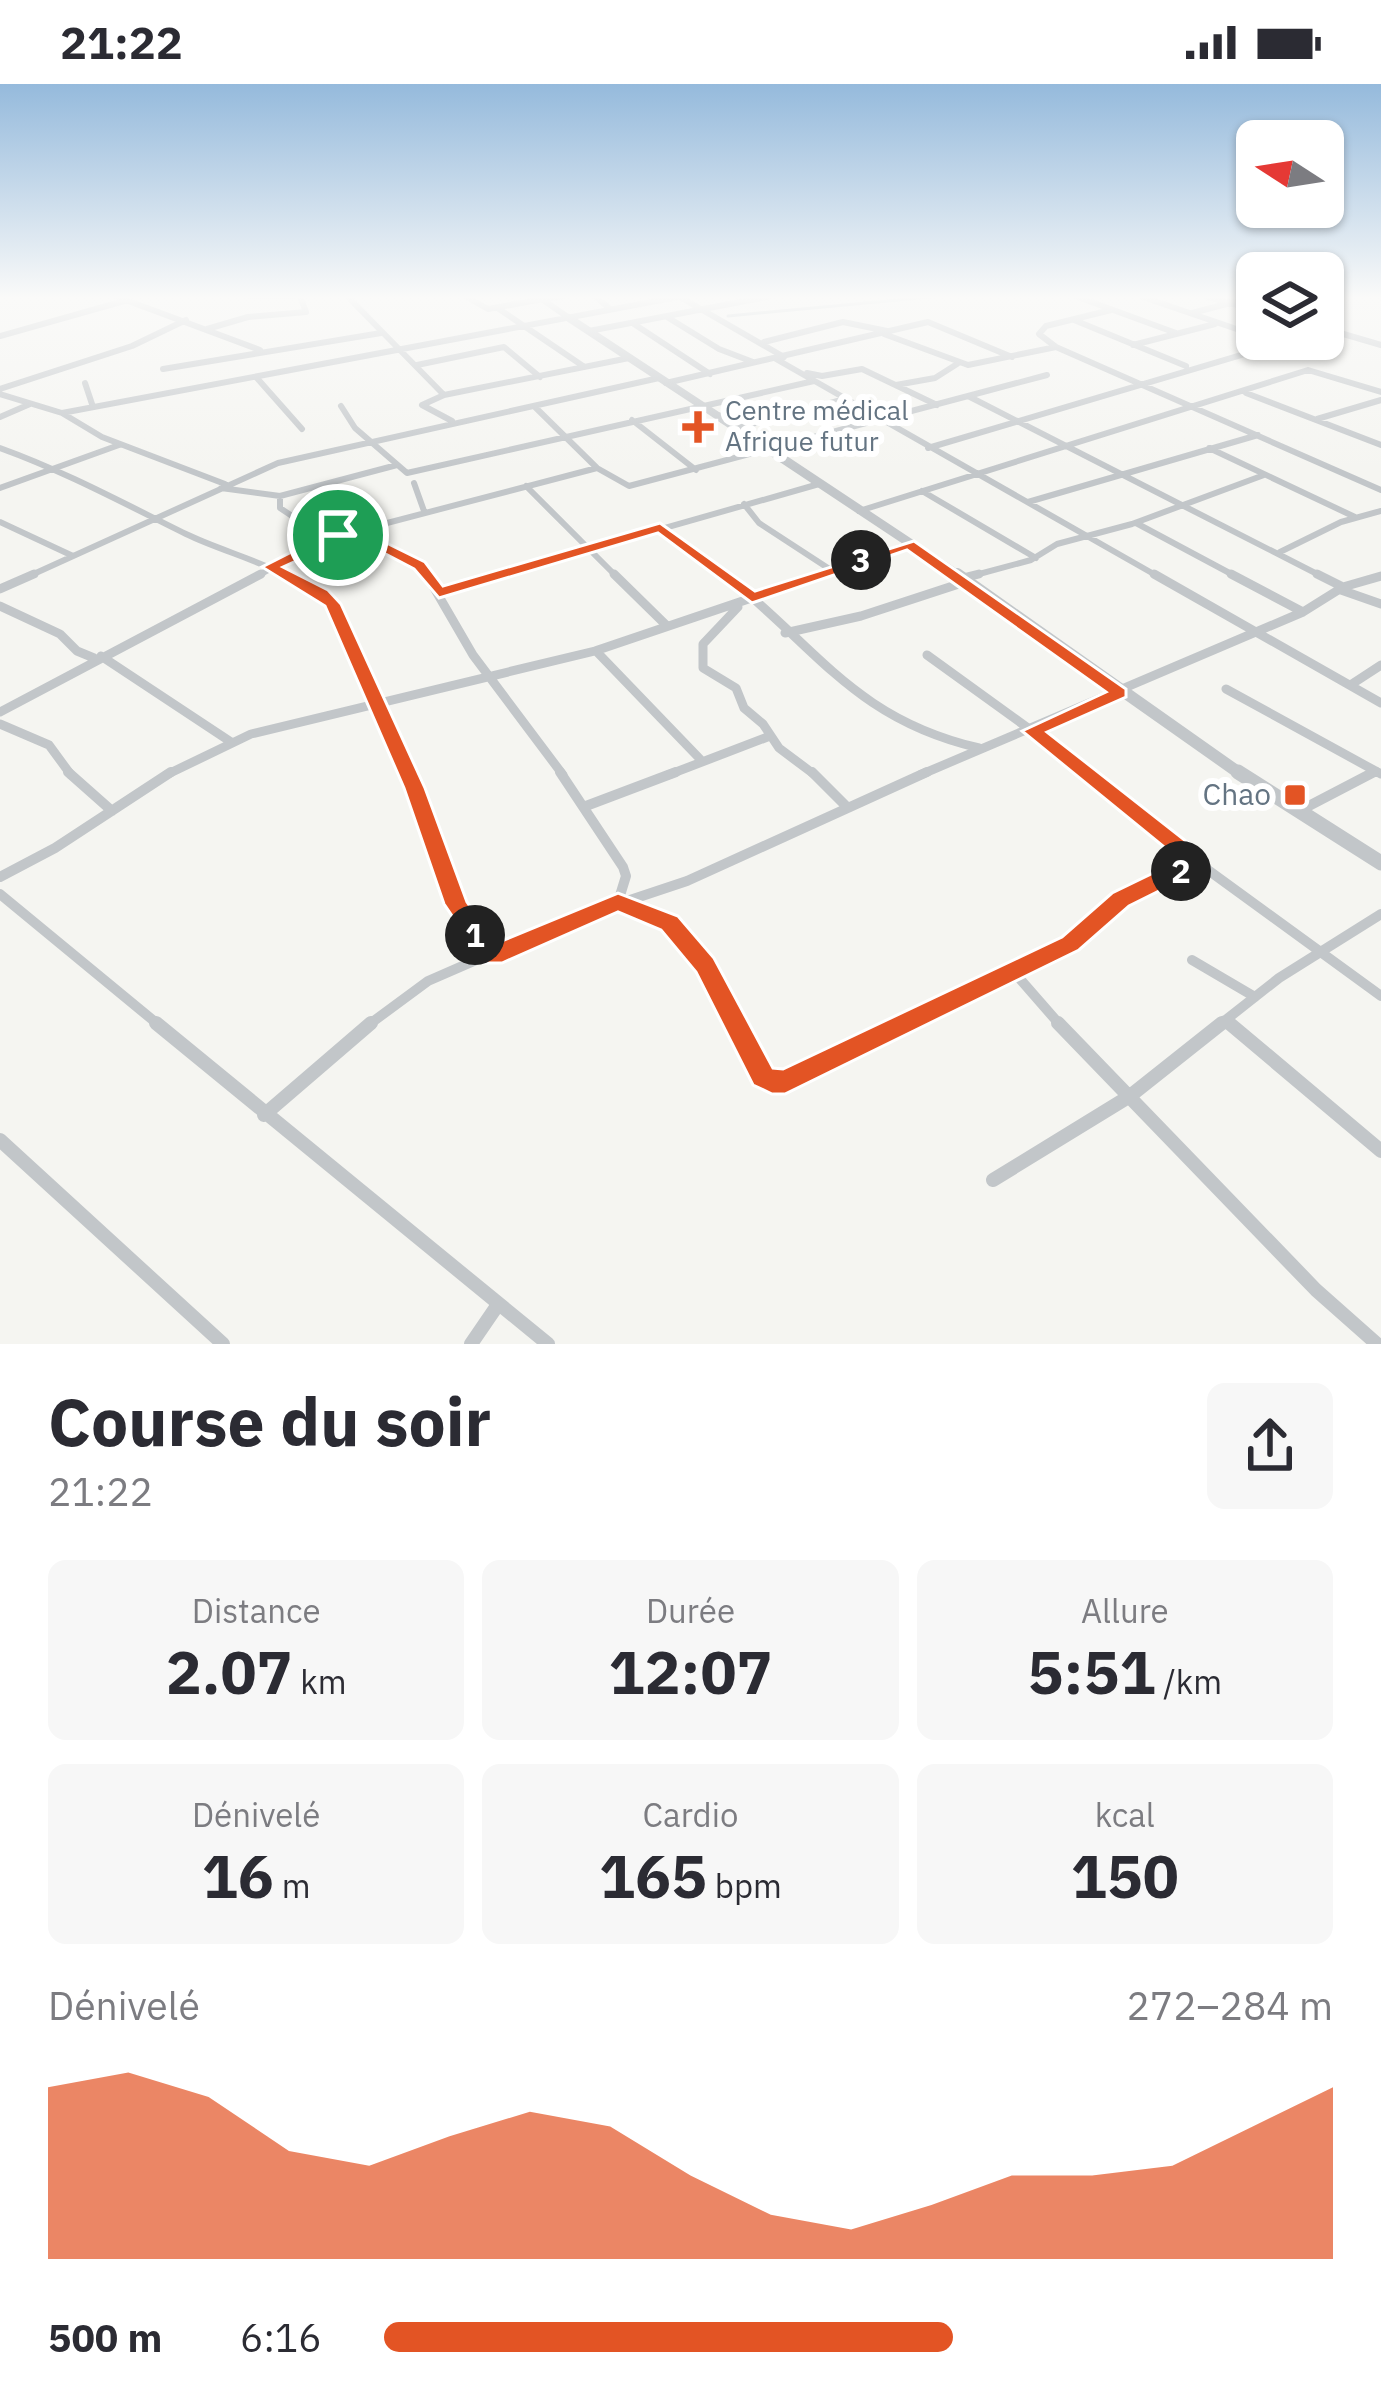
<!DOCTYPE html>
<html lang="fr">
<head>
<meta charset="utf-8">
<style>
	:root { --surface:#fff; --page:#f7f7f7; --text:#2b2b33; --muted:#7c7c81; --accent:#e35424 }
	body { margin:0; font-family:"IBM Plex Sans",sans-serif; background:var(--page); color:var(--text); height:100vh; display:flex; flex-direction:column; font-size:45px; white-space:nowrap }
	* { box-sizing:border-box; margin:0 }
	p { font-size:39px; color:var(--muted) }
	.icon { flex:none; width:66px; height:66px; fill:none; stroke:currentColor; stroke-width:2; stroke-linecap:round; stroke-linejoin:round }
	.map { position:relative; height:1260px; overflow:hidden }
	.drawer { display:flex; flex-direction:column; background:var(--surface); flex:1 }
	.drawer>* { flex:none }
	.needle { width:78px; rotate:282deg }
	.fabs { position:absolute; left:1236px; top:36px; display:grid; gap:24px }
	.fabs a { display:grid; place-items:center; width:108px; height:108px; border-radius:18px; background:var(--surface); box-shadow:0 3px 9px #0004; font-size:60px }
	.pin { position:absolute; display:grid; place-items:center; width:102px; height:102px; color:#fff; margin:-51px; border:6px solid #fff; border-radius:50%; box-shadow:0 3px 12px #0007 }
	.km { position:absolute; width:60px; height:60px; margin:-30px; border-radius:50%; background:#222; color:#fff; font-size:33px; line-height:60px; text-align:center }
	.round { display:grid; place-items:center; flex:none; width:126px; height:126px; border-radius:18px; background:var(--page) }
	.summary { display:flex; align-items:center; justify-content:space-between; height:204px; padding:0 48px }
	h1 { font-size:66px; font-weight:700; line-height:90px }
	.stats { display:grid; grid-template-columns:repeat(3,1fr); gap:18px; height:204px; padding:12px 48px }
	.stats div { display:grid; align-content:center; border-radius:18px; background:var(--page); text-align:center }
	.stats b { font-size:60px; font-weight:700 }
	.stats small { font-size:33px; font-weight:400 }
	.stats p { font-size:33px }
	.chart { height:336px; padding:24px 48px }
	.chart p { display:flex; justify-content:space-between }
	.chart svg { width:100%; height:216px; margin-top:12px; fill:var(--accent); opacity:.7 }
	ul { padding:0 48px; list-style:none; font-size:39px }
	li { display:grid; grid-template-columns:192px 144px 1fr; align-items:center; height:90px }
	li i { height:30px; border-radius:15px; background:var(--accent) }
	.status { display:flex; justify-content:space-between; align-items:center; height:84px; padding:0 60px; background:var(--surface); direction:ltr }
	.status svg { height:33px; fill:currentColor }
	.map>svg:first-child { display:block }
</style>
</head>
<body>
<div class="status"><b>21:22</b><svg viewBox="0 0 49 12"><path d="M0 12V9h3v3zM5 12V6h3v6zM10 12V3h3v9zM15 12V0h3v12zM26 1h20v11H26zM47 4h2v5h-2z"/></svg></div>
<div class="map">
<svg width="1381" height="1260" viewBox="0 0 1381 1260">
	<rect width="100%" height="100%" fill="#f5f5f1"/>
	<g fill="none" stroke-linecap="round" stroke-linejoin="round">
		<!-- stream -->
		<path stroke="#bac4c9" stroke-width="3" d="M728,232L940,212"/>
		<!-- minor-far3 -->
		<path stroke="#c2c6c9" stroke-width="6" d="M115,212L260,266
			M251,212H293
			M347,212L444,311
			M465,212L488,225L543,215
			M595,212L610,225
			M1075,212L1176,249
			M1140,212L1257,252
			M1205,212L1257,226
			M539,213L569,234
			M680,213L784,273
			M544,215L564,212
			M499,225L583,282
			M1111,226L1046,242L1039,250L1056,263L1381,406
			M1192,229L1257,212
			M667,233L719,265L753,278
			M1074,236L1186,282
			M634,240L710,290
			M1323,244L1381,261
			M207,245L248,233L306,228L300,212
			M589,247L771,212
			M884,250L968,281L1056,263
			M0,252L124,217
			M764,258L843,238L887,247
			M1133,261L1215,240
			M776,275L1159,493
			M417,281L504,263L540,293
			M163,285L381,249
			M807,289L822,292L862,285L937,321
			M256,293L302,345
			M85,299L93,323
			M666,299L928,238L1012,273
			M896,301L935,294L957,280
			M0,305L132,262L186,236
			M1246,309L1381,361
			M0,310L62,329L102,353L225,400
			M968,312L1047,291
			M341,322L355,344L407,389L814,297
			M535,323L597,384L629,402L968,312L1323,493
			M62,329L683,212
			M0,333L30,320
			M1317,335L1381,316
			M632,336L696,386
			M452,337L422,321L444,311L629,274
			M737,344L845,315
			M0,364C64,387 125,420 186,450C219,466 256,475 289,493
			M928,364L1295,255
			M1209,364L1355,433
			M414,399L424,427
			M526,402L617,493
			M0,404L119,361
			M221,404L280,412L397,381
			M922,407L1036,474
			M280,412V424L301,438L338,451
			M1028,418L1258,351
			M744,420L759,439L831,486
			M859,427L1308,286L1381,308
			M0,438L73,472
			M1136,439L1237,493
			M660,444L728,493
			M353,447L423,485L427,493
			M1280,468L1341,438L1381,427
			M27,493L278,379L659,294
			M255,493L326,455L597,384
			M493,493L819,400
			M813,493L909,460
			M968,493L1031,476L1057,460L1132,440L1264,391"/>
		<!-- minor-far2 -->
		<path stroke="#c2c6c9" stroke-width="9" d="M283,490L328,514L408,691
			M426,490L473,571L563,691
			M614,490L666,541
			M724,490C817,563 854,635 979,664
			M1154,490L1381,619
			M1231,490L1303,528
			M1317,490L1343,503
			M963,494L979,490
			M0,505L34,490
			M1341,506L1381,520
			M439,508L504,490
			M0,522L60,550L77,567L94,574
			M738,523L703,560V584L736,604L744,624L763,640L779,664L815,691
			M785,549L861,532L968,497
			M596,567L700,675
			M927,571L1093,691
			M101,572L231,658
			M1352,600L1381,581
			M1226,605L1381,690
			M0,628L261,490
			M0,640L49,661L71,691
			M166,691L251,650L595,567L822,490
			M668,691L770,652
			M920,691L1303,528L1343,503L1381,492
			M1368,691L1376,687"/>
		<!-- minor-far1 -->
		<path stroke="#c2c6c9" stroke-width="10" d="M68,688L112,727
			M407,688L456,821L493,872
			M560,688L623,783L626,792L618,818L680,847L705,881L737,942
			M812,688L848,724
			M1089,688L1197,778L1381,912
			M586,722L676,688
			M1303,725L1374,688
			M0,793L55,764L171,688
			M0,810L160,942
			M1192,876L1255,913
			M1013,887L1061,942
			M1225,936L1233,942
			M367,942L428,897L561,839L687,797L927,688
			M899,942L1070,859L1120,816L1197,778
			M1218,942L1279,894L1381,830"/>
		<!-- minor -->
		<path stroke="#c2c6c9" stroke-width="14" d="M156,939L548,1260
			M736,939L763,992L785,998L905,939
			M1058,939L1316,1206L1377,1260
			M1229,939L1381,1067
			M264,1031L371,939
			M0,1056L223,1260
			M993,1096L1130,1012L1222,939
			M471,1260L497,1222"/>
		<!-- tertiary-far3 -->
		<path stroke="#c2c6c9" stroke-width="8" d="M569,234L724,336"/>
		<!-- tertiary-far2 -->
		<path stroke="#c2c6c9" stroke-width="9" d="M720,333L961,493"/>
		<!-- tertiary-far1 -->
		<path stroke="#c2c6c9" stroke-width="12" d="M957,490L1242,691"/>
		<!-- tertiary -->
		<path stroke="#c2c6c9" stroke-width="15" d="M1238,688L1381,779"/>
	</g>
	<!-- sky -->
	<linearGradient id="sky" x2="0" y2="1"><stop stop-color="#95badc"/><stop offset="0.55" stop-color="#fafaf9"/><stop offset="1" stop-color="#fafaf9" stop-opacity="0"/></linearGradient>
	<rect width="1381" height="388" fill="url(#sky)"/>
	<!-- route -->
	<path fill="#e35424" stroke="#fff" stroke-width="3" fill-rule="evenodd" d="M660,439L755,507L914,457L1126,605V613L1047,648L1205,772V784L1129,822L1079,866L785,1010H772L753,1001L696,888L661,846L618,828L502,879H484L444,820L404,704L325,522L262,483L333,447L352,442L425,478L443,502ZM658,449L752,519L907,466L1106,608L1022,647L1180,776L1112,809L1062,853L783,985L773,984L714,874L678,832L618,809L497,859L467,818L425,704L341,520L328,506L283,483L351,452L414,485L439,514Z"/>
	<!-- markers -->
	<g fill="#e35424" stroke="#fff" stroke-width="4.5">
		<path d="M692 325h12v12h12v12h-12v12h-12v-12h-12v-12h12z"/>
		<rect x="1283" y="699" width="24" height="24" rx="6"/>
	</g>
	<g text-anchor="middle" stroke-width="12" stroke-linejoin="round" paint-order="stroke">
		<!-- far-poi labels -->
		<g font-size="27" fill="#647482" stroke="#fff" text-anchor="start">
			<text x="725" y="336">Centre médical<tspan x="725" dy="31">Afrique futur</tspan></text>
		</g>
		<!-- poi labels -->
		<g font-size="30" fill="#647482" stroke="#fff" text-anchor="end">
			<text x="1271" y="721">Chao</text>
		</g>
	</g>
</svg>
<div class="fabs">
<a><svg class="needle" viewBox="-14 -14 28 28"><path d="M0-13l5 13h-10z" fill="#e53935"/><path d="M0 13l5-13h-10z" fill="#7c7c81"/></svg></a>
<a><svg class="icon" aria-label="layers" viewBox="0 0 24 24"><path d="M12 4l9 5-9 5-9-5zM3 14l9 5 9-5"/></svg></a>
</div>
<div class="pin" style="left:338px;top:451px;background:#1e9e55"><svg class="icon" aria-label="arrive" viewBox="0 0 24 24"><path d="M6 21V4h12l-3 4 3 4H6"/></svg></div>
<b class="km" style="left:475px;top:851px">1</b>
<b class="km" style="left:1181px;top:787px">2</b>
<b class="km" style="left:861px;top:476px">3</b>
</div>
<section class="drawer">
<div class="summary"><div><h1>Course du soir</h1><p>21:22</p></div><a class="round"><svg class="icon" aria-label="share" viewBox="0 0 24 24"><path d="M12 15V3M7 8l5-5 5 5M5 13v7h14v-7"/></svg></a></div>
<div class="stats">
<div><p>Distance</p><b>2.07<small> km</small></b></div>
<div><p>Durée</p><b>12:07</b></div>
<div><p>Allure</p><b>5:51<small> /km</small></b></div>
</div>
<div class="stats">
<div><p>Dénivelé</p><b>16<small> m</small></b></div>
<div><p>Cardio</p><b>165<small> bpm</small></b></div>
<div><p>kcal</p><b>150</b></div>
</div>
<div class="chart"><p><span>Dénivelé</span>272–284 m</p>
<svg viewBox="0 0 160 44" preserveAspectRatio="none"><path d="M0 44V9L10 6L20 11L30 22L40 25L50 19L60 14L70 17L80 27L90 35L100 38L110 33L120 27L130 27L140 25L150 17L160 9V44z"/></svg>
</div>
<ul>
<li><b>500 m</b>6:16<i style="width:60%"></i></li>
</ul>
</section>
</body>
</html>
